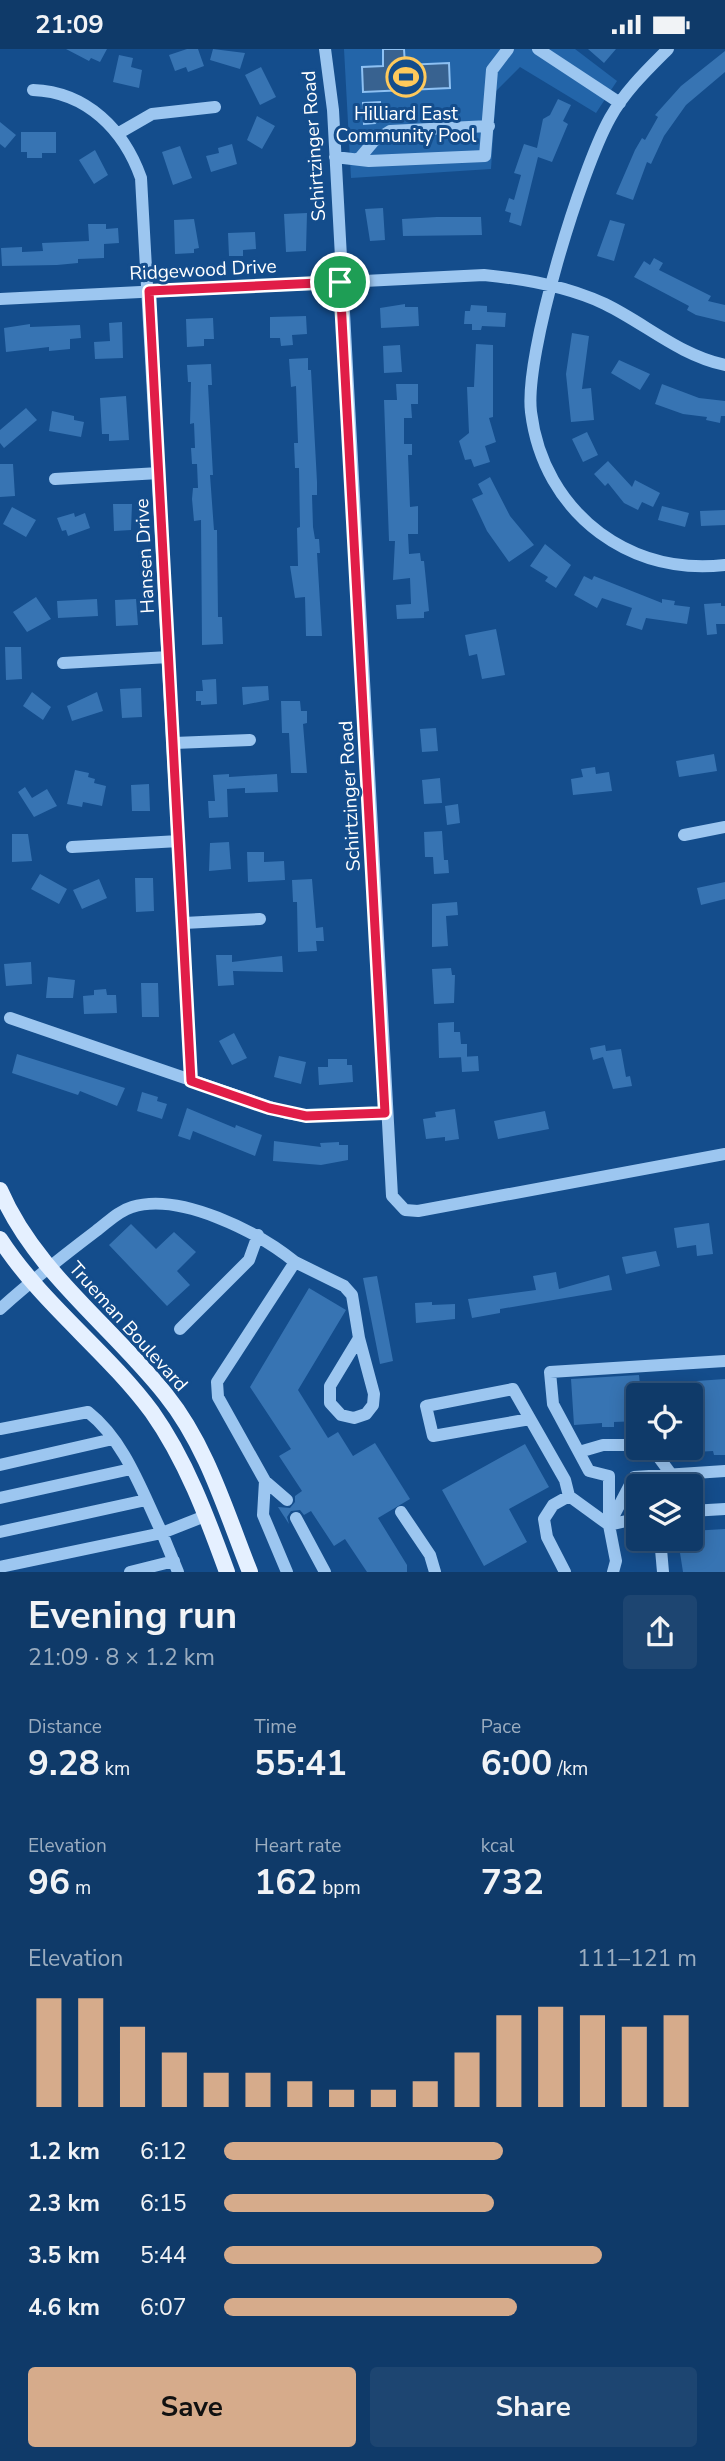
<!DOCTYPE html>
<html lang="en">
<head>
<meta charset="utf-8">
<style>
	:root { --surface:#0f3a69; --page:#1d4571; --text:#f1f3f6; --muted:#9badc0; --line:#2f547d; --accent:#d6ab8b }
	body { margin:0; font-family:"Nunito Sans",sans-serif; background:var(--page); color:var(--text); height:100vh; display:flex; flex-direction:column; font-size:26px; white-space:nowrap }
	* { box-sizing:border-box; margin:0 }
	p { font-size:23px; color:var(--muted) }
	.icon { flex:none; width:38px; height:38px; fill:none; stroke:currentColor; stroke-width:2; stroke-linecap:round; stroke-linejoin:round }
	.map { position:relative; height:1523px; overflow:hidden }
	.drawer { display:flex; flex-direction:column; background:var(--surface); flex:1 }
	.drawer>* { flex:none }
	.fabs { position:absolute; left:626px; top:1334px; display:grid; gap:14px }
	.fabs a { display:grid; place-items:center; width:77px; height:77px; border-radius:7px; background:var(--surface); box-shadow:0 4px 18px #0003,0 0 0 2px var(--line); font-size:35px }
	.pin { position:absolute; display:grid; place-items:center; width:60px; height:60px; color:#fff; margin:-30px; border:4px solid #fff; border-radius:50%; box-shadow:0 2px 7px #0007 }
	.round { display:grid; place-items:center; flex:none; width:74px; height:74px; border-radius:7px; background:var(--page) }
	.summary { display:flex; align-items:center; justify-content:space-between; height:119px; padding:0 28px }
	h1 { font-size:38px; font-weight:700; line-height:52px }
	.metrics { display:grid; grid-template-columns:repeat(3,1fr); gap:10px; height:119px; padding:7px 28px }
	.metrics div { display:grid; align-content:center }
	.metrics b { font-size:35px; font-weight:700 }
	.metrics small { font-size:19px; font-weight:400 }
	.metrics p { font-size:19px }
	.chart { height:196px; padding:14px 28px }
	.chart p { display:flex; justify-content:space-between }
	.chart svg { width:100%; height:126px; margin-top:7px; stroke:var(--accent); stroke-width:6 }
	.button { display:flex; gap:14px; margin-top:auto; padding:14px 28px }
	.button a { flex:1; height:80px; border-radius:7px; background:var(--accent); color:#111; font-size:28px; font-weight:700; line-height:80px; text-align:center }
	.button a+a { background:var(--page); color:var(--text) }
	ul { padding:0 28px; list-style:none; font-size:23px }
	li { display:grid; grid-template-columns:112px 84px 1fr; align-items:center; height:52px }
	li i { height:18px; border-radius:9px; background:var(--accent) }
	.status { display:flex; justify-content:space-between; align-items:center; height:49px; padding:0 35px; background:var(--surface); direction:ltr }
	.status svg { height:19px; fill:currentColor }
	.map>svg:first-child { display:block }
</style>
</head>
<body>
<div class="status"><b>21:09</b><svg viewBox="0 0 49 12"><path d="M0 12V9h3v3zM5 12V6h3v6zM10 12V3h3v9zM15 12V0h3v12zM26 1h20v11H26zM47 4h2v5h-2z"/></svg></div>
<div class="map">
<svg width="725" height="1523" viewBox="0 0 725 1523">
	<rect width="100%" height="100%" fill="#144d8c"/>
	<!-- green -->
	<path fill="#2365a9" d="M344,0H575L617,32L596,64L520,18L496,42L491,120L351,129Z"/>
	<!-- water -->
	<path fill="#386290" stroke="#8ec1f3" stroke-width="2" d="M383,0H404L405,16L449,14L450,39L363,43L362,18L383,17Z
		M380,53L381,68L375,74L364,75L363,54Z"/>
	<!-- building -->
	<path fill="#3774b3" d="M66,0H107L100,13L91,9L89,12Z
		M187,0H198L204,17L188,23L186,18L175,22L169,6Z
		M213,0L245,4L240,20L210,11Z
		M588,0H616L604,14Z
		M725,2V23L686,56L664,87L651,115L647,113L633,151L616,145L635,101L642,89L645,91L658,68L655,66L681,37Z
		M119,6L133,9L131,18L142,21L139,39L113,33Z
		M261,18L276,48L260,56L245,26Z
		M558,50L571,56L563,72L568,75L552,113L538,108L521,177L509,173L511,164L505,162L509,149L514,151L521,126L514,124L524,95L537,99L543,70L550,66Z
		M257,67L275,77L262,100L247,91Z
		M0,73L16,86L5,99L0,95Z
		M21,83H56V104H42V109H27V103H21Z
		M232,95L237,115L211,123L206,107L219,104L218,99Z
		M180,97L192,129L173,136L162,103Z
		M95,101L108,126L94,135L79,111Z
		M383,159L385,191L370,192L365,160Z
		M307,164L306,202L286,203L284,165Z
		M437,168H481L482,186L403,187L402,170Z
		M194,170L199,199L194,200V204L175,205L174,171Z
		M610,171L625,175L614,212L597,207Z
		M88,175H106V180L118,179L119,194L104,195V209L78,210V214L57,216L2,217L1,199L22,198V203L43,202L42,194L89,192Z
		M255,183L256,200L243,201V207H229L228,184Z
		M654,209L663,214L659,221L711,247L708,252L725,256V273L696,266L687,261L689,257L634,228L644,212L650,216Z
		M405,255V258H418L419,277L381,279L380,259Z
		M471,256L487,257V263L506,264L505,278L482,277L481,281H472V275H464L465,262H470Z
		M306,267L307,285L292,286L293,296L281,297L280,289H270V268Z
		M213,269L214,290H204V297L187,298L186,270Z
		M122,273L123,309L95,310L94,293L110,292L109,274Z
		M30,275V278L80,276L81,289L70,290V300L49,302V298L6,303L4,279Z
		M572,284L589,287L582,340L591,339L594,371L571,373L566,325Z
		M476,295L493,296V368L489,369L496,393L485,397L490,413L474,418L471,410L465,411L459,392L469,384L467,338H474Z
		M400,296L402,323L384,324L383,297Z
		M308,309V321H311L317,433V446H312L313,478L315,490H319L320,504H317L322,587H306L305,548L295,549L290,517H298L297,479L300,478L299,419H295L294,394H298L296,337L291,338L289,310Z
		M619,311L650,325L640,341L611,324Z
		M211,315L212,336H208L213,426H210L214,481H217L218,568H222L223,595L202,596L201,471L194,472L192,450L193,439H198L197,415H192L191,399H195L194,374L190,375L191,333H188L187,316Z
		M396,335H418V355H411L412,369H404V395H412V406H408L410,458L418,457V485H408L409,505L420,504L421,512H424L429,562L424,563V569L397,570L396,556L411,555L410,529L393,531L395,492H389L384,351H397Z
		M662,335L699,349L725,352V367H721L720,374L706,371L707,368L683,365L655,355Z
		M126,347L129,391L109,392V385H102L100,349Z
		M26,359L37,371L4,399L0,394V381Z
		M52,362L74,367V371L84,373L81,388L49,382Z
		M587,383L598,406L583,413L572,390Z
		M608,412L632,438L635,431L660,444L653,458L642,453L638,461L624,454L608,434L605,437L594,425Z
		M0,415H13L15,447L0,448Z
		M490,428L510,467L534,496L509,513L487,482L472,450L483,445L478,435Z
		M113,455H132L131,481L114,482Z
		M662,457L689,464L685,478L658,471Z
		M12,458L36,471L26,488L3,475Z
		M725,461V476L701,477L700,462Z
		M74,464L75,468L85,464L90,479L68,487L66,481L62,482L57,469Z
		M545,495L571,516L556,539L545,532L548,528L530,517Z
		M584,527L592,531L594,527L662,554V550L675,552L674,556L690,558L687,575L646,569L642,581L626,576L632,559L602,549L597,559L574,546Z
		M36,548L51,570L27,583L13,563Z
		M97,550L98,567L58,569L57,552Z
		M136,550L138,576L116,577L115,551Z
		M721,554V557H725V575H716L717,585L707,586L704,555Z
		M496,580L505,626L482,630L477,605L469,607L465,586Z
		M5,598H21L22,630L6,631Z
		M216,630L217,655L201,656V652H196V642H203L202,631Z
		M268,637L269,651L243,656L242,638Z
		M141,639L142,668L122,669L120,640Z
		M32,643L51,658L43,671L23,657Z
		M97,643L103,662L72,672L67,657Z
		M281,652H300L301,662H307V674L303,675L307,724H291L289,684H282Z
		M436,679L438,702L422,703L420,680Z
		M714,705L717,722L679,728L676,712Z
		M595,718L596,725L609,723L612,742L573,746L571,730L583,728L581,720Z
		M75,721L89,724L88,728L95,730L94,734L106,737L102,757L83,753L82,758L67,755Z
		M229,725V728L277,725L278,743L245,744V739L227,740L228,768L209,769L208,752H215L213,726Z
		M440,729L442,754L424,755L422,731Z
		M149,735L150,762H132L131,736Z
		M25,738L32,749L47,740L57,757L34,768L18,743Z
		M458,755L460,774L447,776L445,757Z
		M442,782L444,811H448L449,824L434,825L433,808H425L424,783Z
		M12,785H28L32,812L12,813Z
		M229,793L231,820L209,822L210,794Z
		M247,803H264V813L284,812L285,831L248,833Z
		M40,825L67,840L59,855L31,840Z
		M135,829H153L154,862L136,863Z
		M99,830L107,849L82,860L73,841Z
		M312,830L316,879L323,878L324,892H316L317,902L298,903L297,853H293L292,831Z
		M725,833V850L701,856L697,839Z
		M457,853L458,866L446,867L448,897L432,898V855Z
		M216,906H232V913L282,907L283,923L233,922L234,936L218,937Z
		M31,913L32,935L6,937L4,915Z
		M451,919L452,926H455L454,954L434,955L432,920Z
		M48,928L75,931L73,949H46Z
		M141,934H158L159,968H142Z
		M106,940L107,946H116L117,964L84,965L83,947L94,946V941Z
		M454,973V983H460L461,995H467V1008L439,1009L438,974Z
		M234,984L247,1009L232,1016L219,992Z
		M605,996L606,1002L621,1000L626,1028L630,1027L632,1037L613,1040L603,1008L593,1011L590,999Z
		M17,1005L125,1039L117,1057L80,1042L78,1046L12,1024Z
		M279,1007L306,1013L301,1035L274,1028Z
		M478,1007L479,1022L462,1023L461,1008Z
		M328,1010H347V1016H352L353,1033L319,1036L318,1018H328Z
		M142,1043L158,1048L157,1052L167,1055L162,1070L137,1062Z
		M187,1059L235,1079L236,1076L262,1086L255,1107L193,1082L190,1091L178,1087Z
		M455,1060L459,1090L445,1092V1088L426,1090L423,1070L436,1068L435,1063Z
		M545,1062L549,1080L498,1090L494,1072Z
		M274,1092L321,1098L320,1094L339,1093V1096H348V1111L321,1116L273,1112Z
		M709,1174L713,1205L697,1207L696,1196L677,1199L674,1179Z
		M131,1175L156,1200L174,1183L196,1203L177,1222L190,1236L167,1257L109,1196Z
		M656,1202L660,1217L626,1225L622,1208Z
		M556,1223L559,1240L609,1226L612,1241L500,1260V1264L472,1269L468,1250L536,1241L533,1227Z
		M377,1227L393,1312L380,1315L363,1229Z
		M309,1239L346,1261L298,1341L328,1389L338,1383L353,1407L375,1394L410,1450L378,1469L407,1516V1523H367L345,1490L334,1497L311,1462L304,1466L300,1461L291,1462L287,1468L289,1475L278,1458L290,1459L295,1453V1447L302,1442L279,1407L291,1400L250,1338Z
		M432,1253V1256L455,1255V1270L416,1274L415,1254Z
		M639,1326L640,1336L725,1330V1406H714L713,1402L695,1403L691,1346H639V1372L614,1373V1378H602V1374L574,1376L571,1330Z
		M525,1395L549,1438L509,1460L527,1493L484,1517L442,1441Z
		M725,1480V1523H683L678,1491L691,1489V1482Z"/>
	<g fill="none" stroke-linecap="round" stroke-linejoin="round">
		<!-- minor -->
		<path stroke="#9cc6f0" stroke-width="12" d="M325,0L333,61L392,1147L405,1161L418,1162L725,1105
			M538,0L620,54
			M668,0C647,21 625,42 610,69C581,121 524,306 531,363C537,412 561,455 600,484C637,511 680,521 725,516
			M33,41C87,43 124,81 141,129L191,1032
			M119,84L152,65L215,58
			M335,108L369,112L485,107L492,21L508,0
			M358,111L374,92L390,82L489,77
			M0,250L484,226C525,230 567,237 605,255C646,275 679,306 725,316
			M55,430L159,424
			M63,614L169,608
			M174,694L250,691
			M684,786L725,778
			M72,798L179,792
			M184,874L260,870
			M10,969L287,1064L306,1067L385,1064
			M295,1213L344,1237L352,1246L359,1289L374,1345L373,1356L366,1365L354,1369L341,1366L330,1354V1337L359,1289
			M0,1260C31,1232 63,1207 96,1182C107,1174 118,1162 132,1158C180,1143 258,1183 295,1213L217,1333L218,1348L265,1432L263,1466L287,1523
			M180,1280L249,1211L258,1186
			M530,1370L433,1387L426,1357L513,1340L565,1431L569,1447
			M0,1380L88,1363C125,1392 142,1443 162,1484L0,1518
			M645,1398L654,1402L671,1425
			M579,1403L603,1396H639
			M0,1416L113,1390
			M265,1432L287,1451
			M0,1449L131,1420
			M691,1462L725,1460
			M401,1463L430,1506L435,1523
			M296,1469L325,1523
			M611,1472L634,1428L725,1422
			M609,1476L639,1469
			M0,1483L146,1451
			M660,1489L663,1523
			M130,1523L174,1512
			M178,1523L162,1484L205,1467
			M565,1523L547,1488L544,1470L553,1456L569,1447L609,1476
			M613,1523L616,1512L609,1476V1427L589,1422L553,1355L550,1323L725,1312"/>
		<!-- major -->
		<path stroke="#e5f0ff" stroke-width="16" d="M0,1141C35,1223 112,1277 166,1346C207,1397 226,1463 250,1523
			M0,1190C42,1255 106,1301 152,1363C186,1411 207,1468 227,1523"/>
	</g>
	<g fill="none" stroke-linecap="round" stroke-linejoin="round">
		<!-- route casing -->
		<g stroke="#fff" stroke-width="14">
			<path id="route" d="M340,233L385,1064L306,1067L269,1059L191,1032L149,242Z"/>
		</g>
		<!-- route -->
		<use href="#route" stroke="#e11d48" stroke-width="9"/>
	</g>
	<!-- icons -->
	<defs>
		<g id="stadium-ring" transform="scale(2.0125)"><circle r="9.5" fill="#144d8c" stroke="#ffc95b" stroke-width="1.5"/><path d="M0-5a6.5 5 0 1 0 0 10a6.5 5 0 1 0 0-10ZM-3.5-1.8h7v3.6h-7Z" fill="#ffc95b"/></g>
	</defs>
	<g fill-rule="evenodd">
		<use href="#stadium-ring" x="406" y="28"/>
	</g>
	<g text-anchor="middle" stroke-width="6" stroke-linejoin="round" paint-order="stroke">
		<!-- poi labels -->
		<g font-size="19" fill="#fff" stroke="#144d8c">
			<text x="406" y="71">Hilliard East<tspan x="406" dy="22">Community Pool</tspan></text>
		</g>
		<!-- street labels -->
		<g font-size="19" fill="#fff" stroke="#144d8c">
			<text transform="translate(313 97) rotate(-94)" y="7">Schirtzinger Road</text>
			<text transform="translate(203 220) rotate(-3)" y="7">Ridgewood Drive</text>
			<text transform="translate(144 507) rotate(-93)" y="7">Hansen Drive</text>
			<text transform="translate(349 747) rotate(-93)" y="7">Schirtzinger Road</text>
			<text transform="translate(129 1277) rotate(48)" y="7">Trueman Boulevard</text>
		</g>
	</g>
</svg>
<div class="fabs">
<a><svg class="icon" aria-label="locate" viewBox="0 0 24 24"><circle cx="12" cy="12" r="6"/><path d="M12 2v4M12 18v4M2 12h4M18 12h4"/></svg></a>
<a><svg class="icon" aria-label="layers" viewBox="0 0 24 24"><path d="M12 4l9 5-9 5-9-5zM3 14l9 5 9-5"/></svg></a>
</div>
<div class="pin" style="left:340px;top:233px;background:#1e9e55"><svg class="icon" aria-label="arrive" viewBox="0 0 24 24"><path d="M6 21V4h12l-3 4 3 4H6"/></svg></div>
</div>
<section class="drawer">
<div class="summary"><div><h1>Evening run</h1><p>21:09 · 8 × 1.2 km</p></div><a class="round"><svg class="icon" aria-label="share" viewBox="0 0 24 24"><path d="M12 15V3M7 8l5-5 5 5M5 13v7h14v-7"/></svg></a></div>
<div class="metrics">
<div><p>Distance</p><b>9.28<small> km</small></b></div>
<div><p>Time</p><b>55:41</b></div>
<div><p>Pace</p><b>6:00<small> /km</small></b></div>
</div>
<div class="metrics">
<div><p>Elevation</p><b>96<small> m</small></b></div>
<div><p>Heart rate</p><b>162<small> bpm</small></b></div>
<div><p>kcal</p><b>732</b></div>
</div>
<div class="chart"><p><span>Elevation</span>111–121 m</p>
<svg viewBox="0 0 160 44" preserveAspectRatio="none"><path d="M5 44V6M15 44V6M25 44V16M35 44V25M45 44V32M55 44V32M65 44V35M75 44V38M85 44V38M95 44V35M105 44V25M115 44V12M125 44V9M135 44V12M145 44V16M155 44V12"/></svg>
</div>
<ul>
<li><b>1.2 km</b>6:12<i style="width:59%"></i></li>
<li><b>2.3 km</b>6:15<i style="width:57%"></i></li>
<li><b>3.5 km</b>5:44<i style="width:80%"></i></li>
<li><b>4.6 km</b>6:07<i style="width:62%"></i></li>
</ul>
<div class="button"><a>Save</a><a>Share</a></div>
</section>
</body>
</html>
